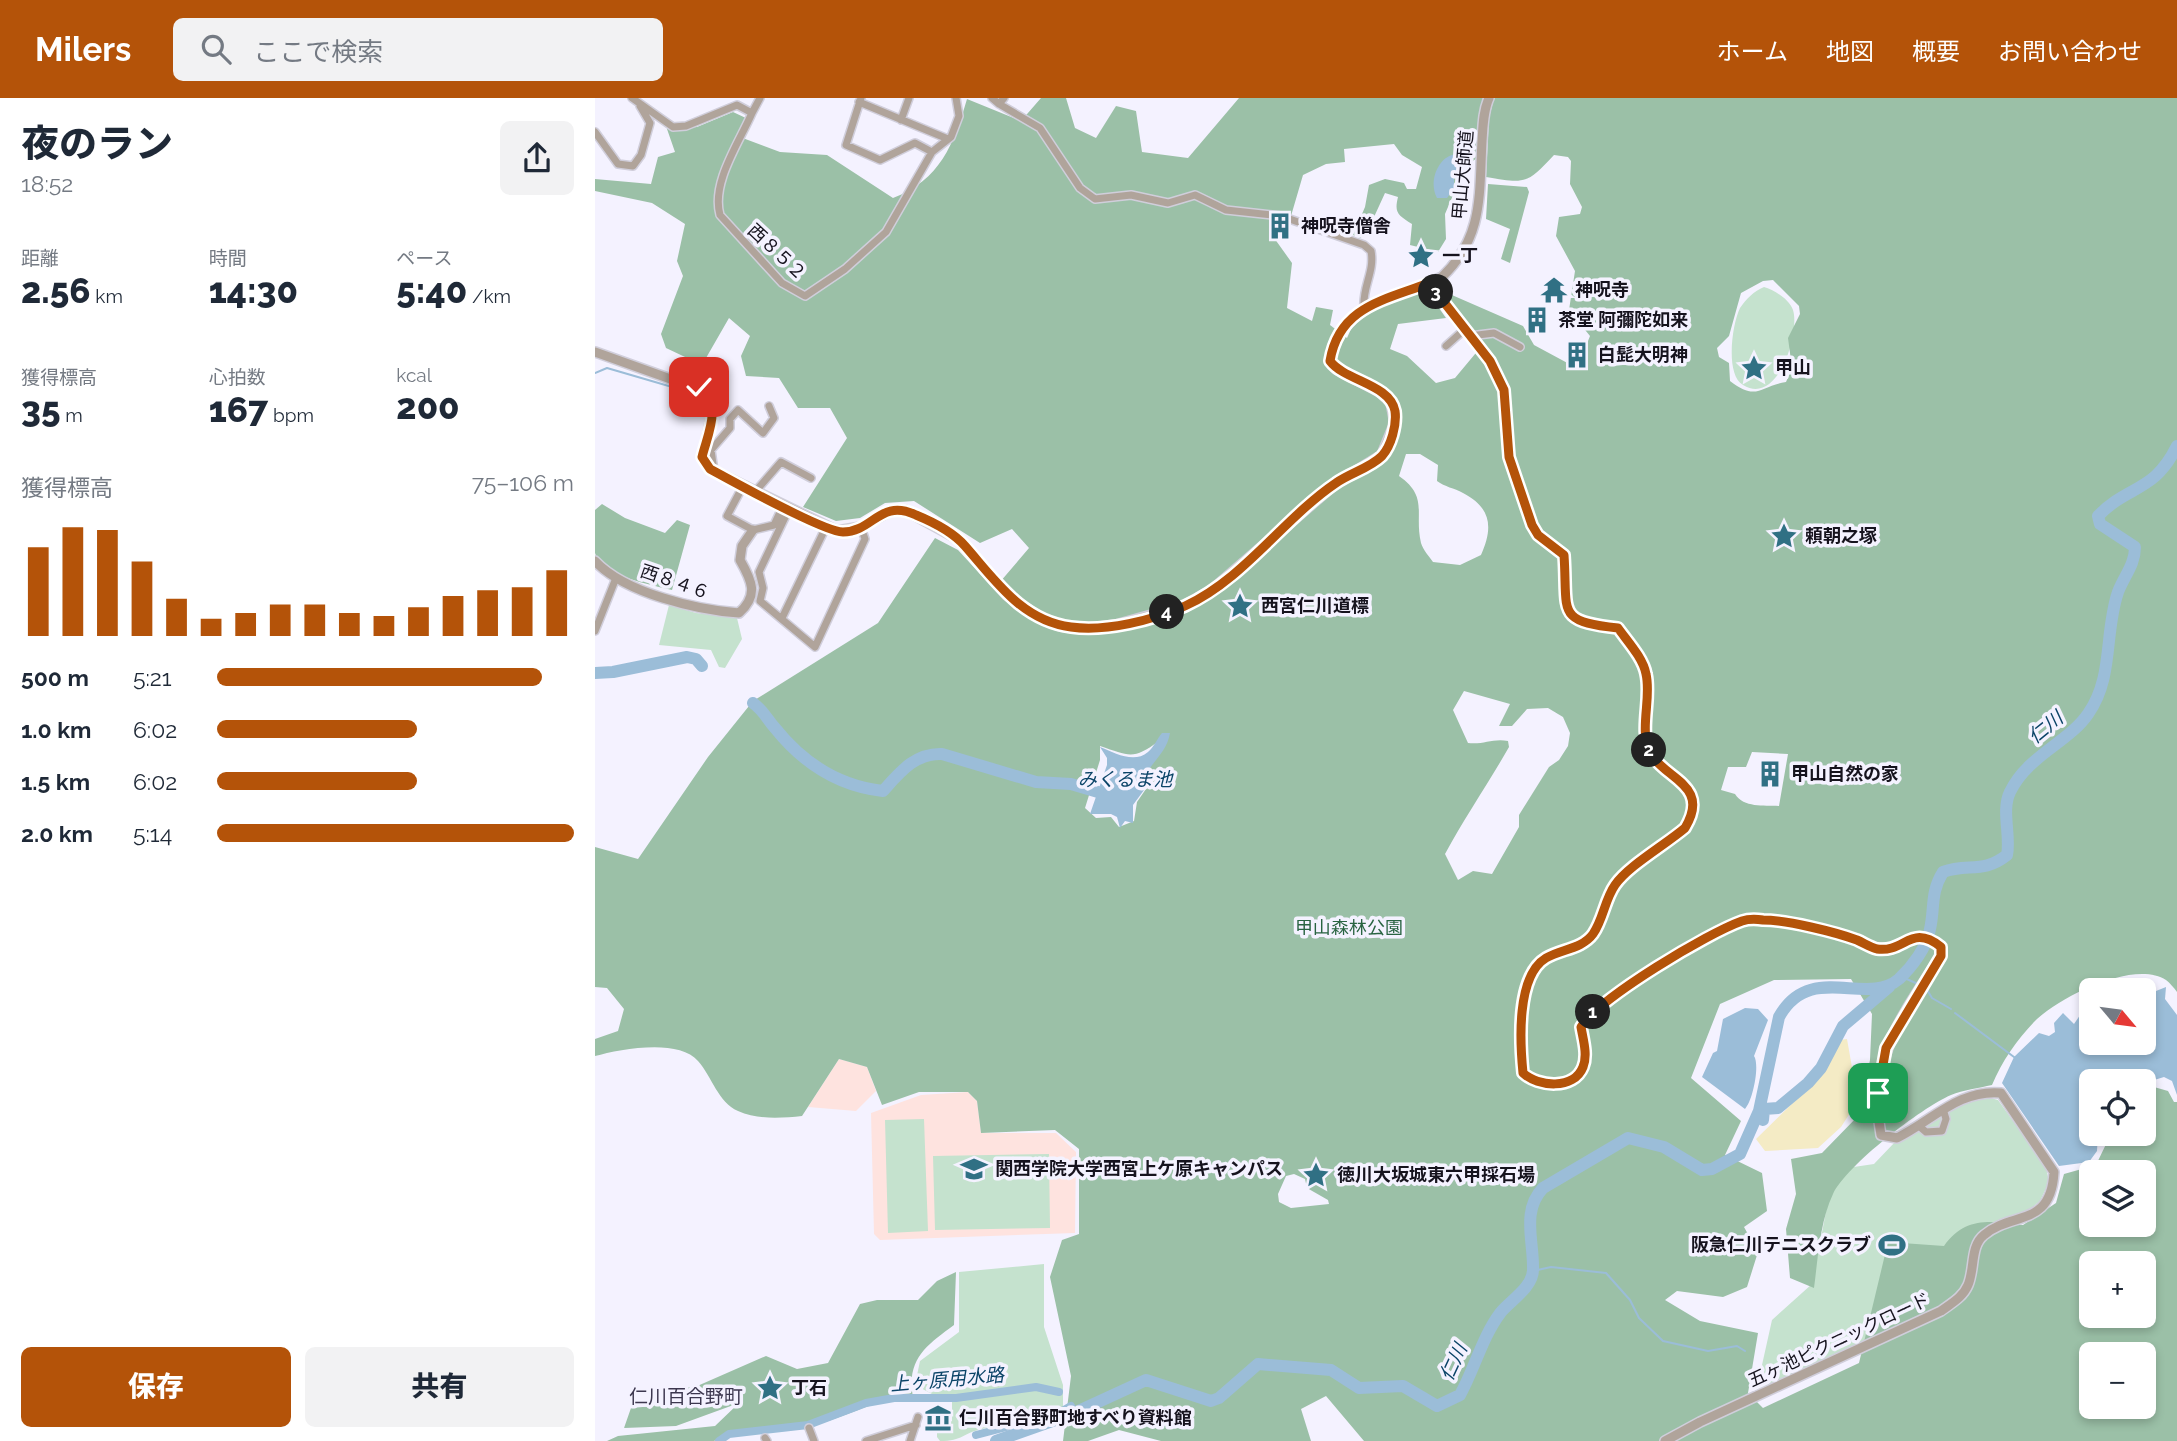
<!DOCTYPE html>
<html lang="ja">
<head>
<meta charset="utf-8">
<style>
	:root { --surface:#fff; --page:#f2f2f3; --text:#1f2937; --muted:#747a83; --accent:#b45309 }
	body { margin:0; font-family:Raleway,"Noto Sans JP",sans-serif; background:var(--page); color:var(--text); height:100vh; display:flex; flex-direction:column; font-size:26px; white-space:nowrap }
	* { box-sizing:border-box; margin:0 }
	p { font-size:23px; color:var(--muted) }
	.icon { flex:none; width:38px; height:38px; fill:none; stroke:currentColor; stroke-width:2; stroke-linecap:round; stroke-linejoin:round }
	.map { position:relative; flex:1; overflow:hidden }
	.sheet { display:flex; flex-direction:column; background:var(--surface); width:595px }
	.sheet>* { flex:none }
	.needle { width:46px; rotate:119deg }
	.buttons { position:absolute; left:1484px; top:880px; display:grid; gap:14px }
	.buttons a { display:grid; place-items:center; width:77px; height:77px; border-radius:10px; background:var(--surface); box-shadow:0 4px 10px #0003; font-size:35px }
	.pin { position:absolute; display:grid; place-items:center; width:60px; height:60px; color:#fff; margin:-30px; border-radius:14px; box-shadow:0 4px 10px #0006 }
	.km { position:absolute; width:35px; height:35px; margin:-18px; border-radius:50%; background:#222; color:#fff; font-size:19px; line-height:35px; text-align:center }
	.round { display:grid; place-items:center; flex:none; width:74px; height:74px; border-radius:10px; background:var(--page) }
	.overview { display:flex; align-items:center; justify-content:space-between; height:119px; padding:0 21px }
	h1 { font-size:38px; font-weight:800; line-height:52px }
	.figures { display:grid; grid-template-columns:repeat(3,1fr); gap:10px; height:119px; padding:7px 21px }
	.figures div { display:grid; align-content:center }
	.figures b { font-size:35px; font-weight:800 }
	.figures small { font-size:19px; font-weight:400 }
	.figures p { font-size:19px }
	.chart { height:196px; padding:14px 21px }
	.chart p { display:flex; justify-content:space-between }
	.chart svg { width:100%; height:126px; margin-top:7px; stroke:var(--accent); stroke-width:6 }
	.primary-button { display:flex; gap:14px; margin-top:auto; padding:14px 21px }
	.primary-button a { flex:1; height:80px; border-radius:10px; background:var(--accent); color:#fff; font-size:28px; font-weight:800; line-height:80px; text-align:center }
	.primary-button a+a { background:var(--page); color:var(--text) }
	ul { padding:0 21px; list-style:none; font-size:23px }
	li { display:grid; grid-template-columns:112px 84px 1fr; align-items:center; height:52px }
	li i { height:18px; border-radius:9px; background:var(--accent) }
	header { display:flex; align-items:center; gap:42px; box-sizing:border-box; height:98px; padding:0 35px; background:var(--accent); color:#fff }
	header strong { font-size:33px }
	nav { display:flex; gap:38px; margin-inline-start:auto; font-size:24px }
	.search { width:490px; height:63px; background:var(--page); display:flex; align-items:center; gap:18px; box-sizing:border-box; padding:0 24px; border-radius:10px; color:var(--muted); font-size:26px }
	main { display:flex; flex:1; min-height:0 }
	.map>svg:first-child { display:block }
</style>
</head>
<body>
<header>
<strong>Milers</strong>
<div class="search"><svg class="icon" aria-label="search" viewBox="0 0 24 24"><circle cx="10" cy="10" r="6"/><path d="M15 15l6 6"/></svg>ここで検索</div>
<nav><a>ホーム</a><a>地図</a><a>概要</a><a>お問い合わせ</a></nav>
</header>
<main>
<section class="sheet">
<div class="overview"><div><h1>夜のラン</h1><p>18:52</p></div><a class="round"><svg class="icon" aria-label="share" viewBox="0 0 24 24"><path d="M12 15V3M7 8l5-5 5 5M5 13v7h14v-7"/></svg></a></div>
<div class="figures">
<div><p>距離</p><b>2.56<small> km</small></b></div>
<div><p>時間</p><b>14:30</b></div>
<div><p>ペース</p><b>5:40<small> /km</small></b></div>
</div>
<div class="figures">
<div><p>獲得標高</p><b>35<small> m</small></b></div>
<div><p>心拍数</p><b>167<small> bpm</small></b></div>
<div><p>kcal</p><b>200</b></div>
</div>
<div class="chart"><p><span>獲得標高</span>75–106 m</p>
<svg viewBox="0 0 160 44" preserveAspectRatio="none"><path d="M5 44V13M15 44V6M25 44V7M35 44V18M45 44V31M55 44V38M65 44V36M75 44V33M85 44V33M95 44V36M105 44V37M115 44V34M125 44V30M135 44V28M145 44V27M155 44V21"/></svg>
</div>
<ul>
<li><b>500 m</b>5:21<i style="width:91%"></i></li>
<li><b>1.0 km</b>6:02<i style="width:56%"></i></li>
<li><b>1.5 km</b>6:02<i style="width:56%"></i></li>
<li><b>2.0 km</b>5:14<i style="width:100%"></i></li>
</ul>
<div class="primary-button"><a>保存</a><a>共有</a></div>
</section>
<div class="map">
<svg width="1582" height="1343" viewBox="0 0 1582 1343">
	<rect width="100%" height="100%" fill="#f4f2ff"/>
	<!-- education -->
	<path fill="#fee3df" d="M244,961L272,969L281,993L261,1013L213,1009Z
		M373,994L382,1003L386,1035H461L481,1054L480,1135L285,1142L279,1136L276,1015L326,997Z"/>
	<!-- green -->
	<path fill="#c5e2ce" d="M1169,189C1179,192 1194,201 1198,212C1205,233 1184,309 1148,287C1130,277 1137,226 1145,210C1151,201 1159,193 1169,189Z
		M74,507L101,515L142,520L147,541L130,570L124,569L116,552L64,547Z
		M1392,999L1403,1002L1451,1069L1454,1084L1445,1103L1422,1122L1328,1217L1161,1294L1177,1222L1217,1186L1235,1093L1252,1070L1279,1066L1299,1045L1325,1033L1362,1008Z
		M329,1021L333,1133L293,1135L290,1022Z
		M454,1056L455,1130L340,1132L338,1058Z
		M449,1166V1229L468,1287V1309C441,1317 414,1324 387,1331C368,1335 368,1343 345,1343L342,1339V1331L357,1323V1299L337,1296L320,1287L325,1263L364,1234V1174Z"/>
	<!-- forest -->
	<path fill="#9bc0a7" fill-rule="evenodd" d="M446,0H471L480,30L501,40L521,8L541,13L547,54L593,60L644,0H888L882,60L870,69L850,116L851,141L843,154L815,147L817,126C803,117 799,115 803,99L790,95L779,119L769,125L766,140L758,137L770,109L774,87L790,81L809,85L812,91H821L827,69L807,57L799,46L749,51L750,64L731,66L708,77L696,118L680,113L677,137L697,165L692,210L717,223L721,209L738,212L735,227L752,240L761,220L767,215L828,191L832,193L851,220L803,226L795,251L812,258L841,285L860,280L885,250L847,198L850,194L928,228L939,247L978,268L985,263L995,238L974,212L980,173L961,138L964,119L985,116L987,109L975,86L976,63L973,59L959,57C932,86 931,86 891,79L894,20L899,0H1582V894C1579,890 1575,885 1571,882C1539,861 1462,900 1439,924C1421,943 1407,963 1397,987C1384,990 1368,992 1356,997C1326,1010 1252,1067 1238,1096C1225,1123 1223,1160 1219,1190L1195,1180L1191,1131L1201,1096L1196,1061L1227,1055L1263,1018L1275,962L1277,916L1256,881L1179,882L1125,906L1096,980L1146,1023L1130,1057L1167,1075L1172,1113L1149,1129L1163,1154L1152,1189L1128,1199L1082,1193L1070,1202L1105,1223L1163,1235L1153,1295L1168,1310L1264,1265L1293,1144L1349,1148C1370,1118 1396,1123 1428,1127L1461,1105L1469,1076L1501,1067L1513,1042L1511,1036H1549V1001L1559,989L1573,993L1579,1004H1582V1343H769L731,1298L706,1311L716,1343H566L524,1332L493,1343H468L476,1278L455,1179L467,1142L484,1136V1051L460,1032L386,1035L382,1003L373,994H324L287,1007L272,969L244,961L207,1018C187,1020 163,1022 143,1013C123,1004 117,979 103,963C84,940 25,951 0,958V941L23,933L29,911L12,890L0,889V749L43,761L113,659L158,603L283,525L340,440L363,452L399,491L434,450L417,431L385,445L319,403L290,405L265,420L241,423L208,409L252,340L235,310H203L184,280L151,278L146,258L155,238L134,220L107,267L71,250L66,236L88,178L82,163L90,126L57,105L0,93V81L56,86L63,59L80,54L72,31L102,29L138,14L153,21L145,39L185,54L232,57L298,100C345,82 359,46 372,1L426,23ZM1178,182L1204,208L1205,216L1193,240L1197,270L1191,284C1165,288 1162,304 1135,283L1134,265L1124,259L1122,250L1134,238L1146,195L1168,183ZM811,356H825L843,367L842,383C850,389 859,390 868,395C897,410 898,430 886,457L865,467L838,464C834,458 828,452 826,445C819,415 834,399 804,378ZM869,593L915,606L904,628H917L932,611L953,610L968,619L975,635L973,648L964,662L954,669L924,717V729L897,776L878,773L863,782L850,756C870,719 893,686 914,649L913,643C898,640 888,647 873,645L858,612ZM564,643L555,669L553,688L542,704L539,723L524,729L516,719L501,720L490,710L505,662V648C535,658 538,662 564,643ZM1157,654L1193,656L1184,708C1168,707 1149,710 1140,696L1126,692L1133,669H1151ZM1496,1074H1549V1127H1496ZM699,1076L710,1081L712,1090L733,1102L734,1106L696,1110L684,1104L683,1096L691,1078ZM1496,1166H1549V1218H1496ZM1496,1256H1549V1309H1496Z
		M893,86L932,89L934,94L915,165L906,161L915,131L891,121Z
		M7,406L30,420L70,435L82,422L95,427L77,492C57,487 6,478 0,455C0,443 0,425 0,412Z
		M361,1174L359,1227C332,1247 311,1261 318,1299C286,1299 260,1315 230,1324C196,1334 149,1323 119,1343H12L23,1338L120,1328L144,1305L81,1328L29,1330L36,1310L59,1308L55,1292L100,1289L171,1258L202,1271L233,1265L265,1206L282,1202H323L342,1183Z"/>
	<!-- sand -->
	<path fill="#f4ebc5" d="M1252,941L1258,975L1255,1015L1246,1029L1223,1050L1170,1053L1161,1041L1217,986L1245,942Z"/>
	<!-- water -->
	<path fill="#9bbdd8" d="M861,56L867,64L859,76V91L852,100H842C833,84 843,58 861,56Z
		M567,635H575C572,653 560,661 551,676L552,688L538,707V725L530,723L525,730L522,719L516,716H495L512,667V660L505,649C520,655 539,666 553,654C559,649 562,641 567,635Z
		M1543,884L1561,893L1571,889L1570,901L1582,917V997L1577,983L1569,979L1556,983L1549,994V984H1496V1036H1503L1502,1053L1494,1064L1464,1068L1407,985L1419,959L1444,935L1454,938L1460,934L1459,925L1468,915L1479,926L1496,901V945H1549V892H1500L1514,886L1527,892Z
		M1150,910L1163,911L1173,922L1159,958C1165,967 1158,1002 1150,1011L1107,979L1118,955L1122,953L1128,921Z"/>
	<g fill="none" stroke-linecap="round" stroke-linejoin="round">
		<!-- stream -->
		<path stroke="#9bbdd8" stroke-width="2" d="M0,275L12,270L84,291
			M1307,879L1323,886
			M1331,890L1337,900L1356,911
			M1360,915L1419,959
			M938,1173L956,1169L1011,1175L1035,1202L1044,1220L1068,1243L1113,1253L1142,1248L1150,1253"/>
		<!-- canal -->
		<path stroke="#9bbdd8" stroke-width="8" d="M381,1337L464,1315L476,1308
			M124,1343L134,1336L213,1327L271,1305L299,1300H361L441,1289L464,1294"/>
		<!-- river -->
		<path stroke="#9bbdd8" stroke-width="12" d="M0,575L18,574L92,559L101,561L107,568
			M158,605C169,613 172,621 180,630C208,665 243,688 288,693C305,674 320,655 347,656L441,684L476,686L503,694
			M1168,1022L1169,1011L1183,1010L1213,985L1226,970L1248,928L1294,889
			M401,1343L477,1316L551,1282L616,1303L624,1300L663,1266L736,1272L764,1290L808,1288L842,1308L865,1297C880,1270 887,1239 906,1214C915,1203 938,1189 938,1172C939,1144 926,1113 948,1090L1033,1040L1069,1049L1107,1072L1117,1071L1145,1056L1164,1013L1184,919C1215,863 1271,909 1304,881C1317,869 1332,849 1335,831C1340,809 1335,795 1348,774C1373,765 1388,776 1412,757C1416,738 1406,712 1415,694C1432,658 1473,645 1493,616C1519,579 1509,535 1523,494C1529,478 1540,467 1540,449L1505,426L1503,418C1534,386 1559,395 1582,348"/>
		<!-- minor casing -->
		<g stroke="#d0cedb" stroke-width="10">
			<path id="minor" d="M37,0L78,29L91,28L142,7L157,15C144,45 116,85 125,117L187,185L210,198L250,171L291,134L337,54L356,39L364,18L361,0
				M266,0L251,47L285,62L320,45L337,54
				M397,0L404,6L409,0
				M264,4L353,41
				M404,6L445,30L485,90L500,101L536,97L573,105L600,97L631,112L686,118L769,147L776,153C780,174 767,189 769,210
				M157,15L165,0
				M306,22L314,0
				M0,34L23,66L38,68L46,57L55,25L45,8
				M875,238L899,235L925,249
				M851,248L870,231
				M119,373L116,352L135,330V321L143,312L168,335L179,320L174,308
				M148,388L132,418L158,432L179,427L188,408
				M160,394L186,364L216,380
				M194,411L164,474L168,490L165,503L220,549L270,441L266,429
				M187,520L231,429
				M0,533L21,480
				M1324,1028L1331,1034L1347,1033L1351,1021L1348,1011
				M214,1330L219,1343
				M170,1340L172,1343
				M271,1343L321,1327
				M315,1343L323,1319"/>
		</g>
		<!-- tertiary casing -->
		<g stroke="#d0cedb" stroke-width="12">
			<path id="tertiary" d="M834,185L895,263L909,292L914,360L937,427L943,437L969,457C973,515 960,523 1023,530C1033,544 1048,560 1051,576C1057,601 1043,633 1056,656C1070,681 1116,687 1090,730C1070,747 1033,768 1020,787C1010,801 1009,822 998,836C987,851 966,851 951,860C921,877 925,945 928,975C943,989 978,992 988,969C993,957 988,941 986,929C1004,900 1113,835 1147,823C1153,821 1162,821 1168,822C1192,822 1240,834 1262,842C1269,845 1275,849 1282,850C1310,855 1315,825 1346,849V858C1308,917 1271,963 1286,1037L1302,1040C1337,1023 1364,991 1406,995L1459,1074C1456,1130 1417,1113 1389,1137C1375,1148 1380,1171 1373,1187C1368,1199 1357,1205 1346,1213L1105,1324L1070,1343
				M0,254L109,293L118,311L108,359L115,371L242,433L266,429L297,412H310L363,441L412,497L447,521L465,528L492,531L521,527L589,508L617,492L740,386L787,357L800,325L796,304L785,294L741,271L735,263C744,206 802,199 847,179C889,139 884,96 887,43C888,29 888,13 894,0
				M0,463C30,495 102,512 144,515C164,497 157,483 145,462L147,448L158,432"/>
		</g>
		<!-- minor -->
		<use href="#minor" stroke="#b0a49b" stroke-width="7"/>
		<!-- tertiary -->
		<use href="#tertiary" stroke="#b0a49b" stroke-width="9"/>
	</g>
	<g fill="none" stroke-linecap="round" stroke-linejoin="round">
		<!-- route casing -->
		<g stroke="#fff" stroke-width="14">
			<path id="route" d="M104,289C128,307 113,335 107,359L115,371C137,383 229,434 248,434C278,434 285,400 321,417C338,424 358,434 370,448C400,482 427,523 476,529C511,534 558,522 590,508C649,481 688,421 741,385C755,375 775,370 787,358C796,348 802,327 800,313C795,286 750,283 735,263C744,208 791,202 834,185L895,263L909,292L914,359L937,427L943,437L969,457C973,515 960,523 1023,530C1033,544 1048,560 1051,576C1057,601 1043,633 1056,656C1070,681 1116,687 1090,730C1070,747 1033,768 1020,787C1010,801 1008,822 998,836C987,851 966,851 951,860C921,878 925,945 928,975C943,989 979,992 988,969C993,957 988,941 986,929C1004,900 1113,835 1147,823C1153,821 1161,821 1168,822C1192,822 1240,834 1262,842C1269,845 1275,849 1282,851C1310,855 1316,825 1346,849V858L1291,950L1283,995"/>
		</g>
		<!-- route -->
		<use href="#route" stroke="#b45309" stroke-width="9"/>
	</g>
	<!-- icons -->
	<defs>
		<g id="building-bare" transform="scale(2.1)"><path d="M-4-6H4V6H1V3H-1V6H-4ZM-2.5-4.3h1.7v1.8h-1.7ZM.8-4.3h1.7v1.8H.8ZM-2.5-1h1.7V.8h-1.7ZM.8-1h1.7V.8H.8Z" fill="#307084" stroke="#f4f2ff" stroke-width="2.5" paint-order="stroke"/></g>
		<g id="sight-bare" transform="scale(2.1)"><path d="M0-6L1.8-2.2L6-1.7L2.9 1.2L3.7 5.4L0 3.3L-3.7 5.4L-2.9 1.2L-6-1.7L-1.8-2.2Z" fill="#307084" stroke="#f4f2ff" stroke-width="2.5" paint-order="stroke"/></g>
		<g id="temple-bare" transform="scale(2.1)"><path d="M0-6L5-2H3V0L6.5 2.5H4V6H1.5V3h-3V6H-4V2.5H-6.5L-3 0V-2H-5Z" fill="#307084" stroke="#f4f2ff" stroke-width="2.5" paint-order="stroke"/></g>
		<g id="university-bare" transform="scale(2.1)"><path d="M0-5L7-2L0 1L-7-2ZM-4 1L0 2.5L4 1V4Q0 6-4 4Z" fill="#307084" stroke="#f4f2ff" stroke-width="2.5" paint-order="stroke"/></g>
		<g id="stadium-bare" transform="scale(2.1)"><path d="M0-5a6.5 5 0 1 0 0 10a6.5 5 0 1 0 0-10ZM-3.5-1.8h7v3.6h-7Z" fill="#307084" stroke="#f4f2ff" stroke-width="2.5" paint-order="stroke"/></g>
		<g id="museum-bare" transform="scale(2.1)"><path d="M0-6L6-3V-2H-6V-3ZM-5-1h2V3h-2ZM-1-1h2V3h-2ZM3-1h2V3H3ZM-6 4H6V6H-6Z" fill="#307084" stroke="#f4f2ff" stroke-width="2.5" paint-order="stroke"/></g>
	</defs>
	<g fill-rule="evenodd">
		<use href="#building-bare" x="685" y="128"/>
		<use href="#sight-bare" x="826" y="158"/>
		<use href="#temple-bare" x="959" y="192"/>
		<use href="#building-bare" x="942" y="222"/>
		<use href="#building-bare" x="982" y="257"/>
		<use href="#sight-bare" x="1159" y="270"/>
		<use href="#sight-bare" x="1189" y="438"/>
		<use href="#sight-bare" x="645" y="508"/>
		<use href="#building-bare" x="1175" y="676"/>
		<use href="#university-bare" x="379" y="1071"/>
		<use href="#sight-bare" x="721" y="1077"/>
		<use href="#stadium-bare" x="1297" y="1147"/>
		<use href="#sight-bare" x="175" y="1290"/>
		<use href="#museum-bare" x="343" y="1320"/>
	</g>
	<g text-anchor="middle" stroke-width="7" stroke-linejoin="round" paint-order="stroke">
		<!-- street labels -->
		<g font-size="18" fill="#16131e" stroke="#f4f2ff">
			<text transform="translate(868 77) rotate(-85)" y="6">甲山大師道</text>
			<text transform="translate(182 154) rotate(43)" y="6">西８５２</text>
			<text transform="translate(80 484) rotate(19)" y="6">西８４６</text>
			<text transform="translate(1244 1242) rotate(-25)" y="6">五ヶ池ピクニックロード</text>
		</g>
		<!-- poi labels -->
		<g font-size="18" font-weight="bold" fill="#16131e" stroke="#f4f2ff" text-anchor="start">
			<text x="706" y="134">神呪寺僧舎</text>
			<text x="847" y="164">一丁</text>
			<text x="980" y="198">神呪寺</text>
			<text x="963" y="228">茶堂 阿彌陀如来</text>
			<text x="1003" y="263">白髭大明神</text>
			<text x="1180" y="276">甲山</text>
			<text x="1210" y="444">頼朝之塚</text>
			<text x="666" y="514">西宮仁川道標</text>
			<text x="1196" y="682">甲山自然の家</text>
			<text x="400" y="1077">関西学院大学西宮上ケ原キャンパス</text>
			<text x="742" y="1083">徳川大坂城東六甲採石場</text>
			<text x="1276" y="1153" text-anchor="end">阪急仁川テニスクラブ</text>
			<text x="196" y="1296">丁石</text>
			<text x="364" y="1326">仁川百合野町地すべり資料館</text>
		</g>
		<!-- park labels -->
		<g font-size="18" fill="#296442" stroke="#f4f2ff">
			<text x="754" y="836">甲山森林公園</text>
		</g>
		<!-- water labels -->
		<g font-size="19" font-style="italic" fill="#0b4468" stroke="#f4f2ff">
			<text transform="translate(1450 629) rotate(-39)" y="7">仁川</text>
			<text x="530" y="688">みくるま池</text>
			<text transform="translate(858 1264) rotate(-65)" y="7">仁川</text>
			<text transform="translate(352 1281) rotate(-5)" y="7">上ヶ原用水路</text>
		</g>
		<!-- neighbourhood labels -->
		<g font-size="19" fill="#3c374f" stroke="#f4f2ff">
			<text x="91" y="1305">仁川百合野町</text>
		</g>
	</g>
</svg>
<div class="buttons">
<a><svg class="needle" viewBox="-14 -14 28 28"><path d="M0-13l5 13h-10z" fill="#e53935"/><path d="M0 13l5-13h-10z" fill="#747a83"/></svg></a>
<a><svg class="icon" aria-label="locate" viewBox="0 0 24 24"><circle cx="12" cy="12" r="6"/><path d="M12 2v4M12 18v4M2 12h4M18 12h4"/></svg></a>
<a><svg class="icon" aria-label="layers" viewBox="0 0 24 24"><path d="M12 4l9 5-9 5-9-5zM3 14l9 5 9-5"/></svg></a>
<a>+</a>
<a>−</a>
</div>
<div class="pin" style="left:1283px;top:995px;background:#1e9e55"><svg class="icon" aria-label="arrive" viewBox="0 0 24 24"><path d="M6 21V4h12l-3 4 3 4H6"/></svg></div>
<div class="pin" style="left:104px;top:289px;background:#d93025"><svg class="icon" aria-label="check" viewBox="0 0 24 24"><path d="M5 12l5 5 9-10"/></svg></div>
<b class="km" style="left:998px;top:914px">1</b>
<b class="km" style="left:1054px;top:652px">2</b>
<b class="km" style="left:841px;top:194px">3</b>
<b class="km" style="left:572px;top:514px">4</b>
</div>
</main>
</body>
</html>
